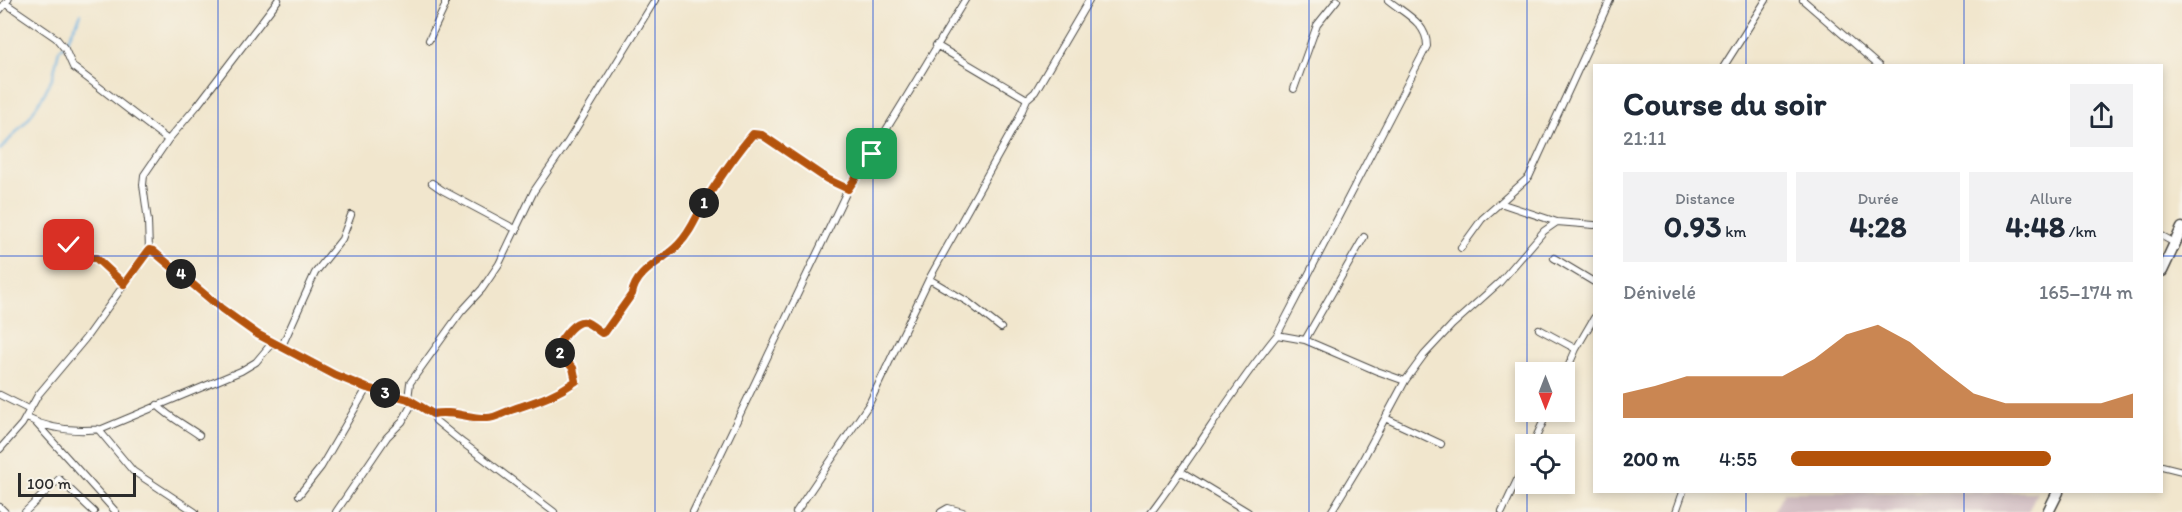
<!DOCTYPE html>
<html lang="fr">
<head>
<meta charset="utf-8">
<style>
	:root { --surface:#fff; --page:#f2f2f3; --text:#1f2937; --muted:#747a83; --accent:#b45309 }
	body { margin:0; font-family:Itim,sans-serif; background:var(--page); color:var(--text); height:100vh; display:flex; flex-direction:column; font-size:22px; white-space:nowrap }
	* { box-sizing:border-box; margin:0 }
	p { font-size:20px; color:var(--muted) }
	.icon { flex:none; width:33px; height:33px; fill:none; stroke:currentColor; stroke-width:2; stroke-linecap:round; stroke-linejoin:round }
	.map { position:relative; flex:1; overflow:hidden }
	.drawer { position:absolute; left:1593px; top:64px; width:570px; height:429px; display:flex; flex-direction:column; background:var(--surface); border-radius:0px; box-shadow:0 3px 9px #0003 }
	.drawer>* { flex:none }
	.needle { width:39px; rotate:180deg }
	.controls { position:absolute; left:1515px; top:362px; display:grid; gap:12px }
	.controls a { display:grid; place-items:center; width:60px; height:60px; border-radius:0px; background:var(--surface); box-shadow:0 3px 9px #0003; font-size:30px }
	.scale { position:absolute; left:18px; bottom:15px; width:118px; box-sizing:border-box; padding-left:6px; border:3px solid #2b2b2b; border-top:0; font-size:16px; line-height:21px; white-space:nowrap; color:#2b2b2b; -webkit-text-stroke:4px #f7f3e8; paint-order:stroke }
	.pin { position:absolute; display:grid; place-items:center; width:51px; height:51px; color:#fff; margin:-26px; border-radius:12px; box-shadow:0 3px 9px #0006 }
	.km { position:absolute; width:30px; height:30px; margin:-15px; border-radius:50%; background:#222; color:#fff; font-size:16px; line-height:30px; text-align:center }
	.round { display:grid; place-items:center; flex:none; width:63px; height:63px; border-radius:0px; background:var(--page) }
	.overview { display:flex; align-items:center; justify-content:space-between; height:102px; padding:0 30px }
	h1 { font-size:33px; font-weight:800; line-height:45px }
	.stats { display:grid; grid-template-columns:repeat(3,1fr); gap:9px; height:102px; padding:6px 30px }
	.stats div { display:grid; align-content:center; border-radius:0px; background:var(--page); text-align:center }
	.stats b { font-size:30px; font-weight:800 }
	.stats small { font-size:16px; font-weight:400 }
	.stats p { font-size:16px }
	.chart { height:168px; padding:12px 30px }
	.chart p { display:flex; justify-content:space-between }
	.chart svg { width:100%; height:108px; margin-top:6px; fill:var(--accent); opacity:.7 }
	ul { padding:0 30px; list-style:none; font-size:20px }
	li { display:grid; grid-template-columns:96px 72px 1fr; align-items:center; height:45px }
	li i { height:15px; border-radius:8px; background:var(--accent) }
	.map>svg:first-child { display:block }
</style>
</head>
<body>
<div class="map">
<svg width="2182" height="512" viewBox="0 0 2182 512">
	<rect width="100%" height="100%" fill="#f7f3e8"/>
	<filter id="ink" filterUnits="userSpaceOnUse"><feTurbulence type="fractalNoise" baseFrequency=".0167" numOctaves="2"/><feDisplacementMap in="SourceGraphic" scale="12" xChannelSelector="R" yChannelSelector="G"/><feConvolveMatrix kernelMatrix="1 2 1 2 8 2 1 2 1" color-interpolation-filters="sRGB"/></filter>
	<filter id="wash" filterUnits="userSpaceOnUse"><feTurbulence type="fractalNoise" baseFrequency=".008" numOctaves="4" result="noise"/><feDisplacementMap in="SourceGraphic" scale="24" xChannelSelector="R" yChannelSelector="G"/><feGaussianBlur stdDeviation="1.35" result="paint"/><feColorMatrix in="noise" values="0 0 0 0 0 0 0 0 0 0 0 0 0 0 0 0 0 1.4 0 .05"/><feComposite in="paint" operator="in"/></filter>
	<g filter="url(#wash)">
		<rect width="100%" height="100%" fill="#f1e6cd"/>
		<!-- industrial -->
		<path fill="#d2bec3" d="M1784,492H2037L2028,512H1775Z"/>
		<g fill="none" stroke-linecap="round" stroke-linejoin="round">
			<!-- stream -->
			<path stroke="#6db2e3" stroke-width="2" d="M0,150L29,118L44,94L53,76L59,50L66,43L81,14"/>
		</g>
	</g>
	<g filter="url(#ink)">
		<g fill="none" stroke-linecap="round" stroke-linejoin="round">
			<!-- minor casing -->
			<g stroke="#494743" stroke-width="8">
				<path id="minor" d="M1803,0L1879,66
					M5,3L56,38L65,49L73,67L168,140
					M0,10L8,0
					M429,40L445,6V0
					M936,45L1027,99L1035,92L1089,0
					M1724,66L1766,0
					M1294,89L1317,25L1337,0
					M432,183L442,190L517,230
					M1557,222L1500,203L1529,177L1610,0
					M2162,236L2175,243
					M69,245L86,258H96L124,284
					M1461,248L1482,219L1500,203
					M149,250L153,251L222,309L257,334L335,375L367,388L408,399L433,414L436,421L463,443L554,512
					M1554,258L1594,282
					M929,279L968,302L1001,328
					M1539,329L1576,349
					M1277,335L1427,46C1427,23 1405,14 1388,0
					M1305,340L1364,237
					M282,346L315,273L342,239L351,215
					M1564,376L1576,349L1594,318
					M0,395L30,410
					M408,399L410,383L461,312L482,289L499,264L534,191L567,143L655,0
					M157,405C169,417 185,425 199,435
					M433,414C450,410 467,418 485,418C495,419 502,413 511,410C537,401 554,397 576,381L573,368L555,349C561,341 573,320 585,322C590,323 597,330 602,333L605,332L632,294C636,270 663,261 678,245C693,230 696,215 707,198C721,176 736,154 753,134L762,135L827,179L848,189
					M27,418C51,430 75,432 102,429L241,371L256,362L272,343
					M1385,418L1441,444
					M36,423L116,512
					M98,429L133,471L195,512
					M1533,444L1548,411
					M0,449L22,424L38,395L85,339L149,250L148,221L143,185L144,175L168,140L197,106L278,0
					M1564,459L1570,463
					M2162,466L2182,471
					M1182,472L1248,512
					M299,495L321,467L367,388
					M0,507L5,512
					M25,512L59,479L94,512
					M336,512L387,437L402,422L413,402
					M693,512L848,189C890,127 926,63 965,0
					M796,512L869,404L929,279L1018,120L1027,99
					M941,512L948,508L963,512
					M1151,512C1195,454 1231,391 1277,335L1305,340L1377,371L1405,381L1424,355L1452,325L1500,282L1544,231L1557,222L1594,225
					M1331,512L1362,461L1405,381
					M1502,512L1526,461
					M1676,512L1683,492"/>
			</g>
			<!-- primary casing -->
			<g stroke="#494743" stroke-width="13">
				<path id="primary" d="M2162,271L2182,228
					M2048,512L2058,492"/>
			</g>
			<!-- minor -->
			<use href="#minor" stroke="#fff" stroke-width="6"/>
			<!-- primary -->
			<use href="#primary" stroke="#fff" stroke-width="10"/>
		</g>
	</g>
	<g fill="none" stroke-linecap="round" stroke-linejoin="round" filter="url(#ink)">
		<!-- route casing -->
		<g stroke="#fff" stroke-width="12">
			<path id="route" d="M69,245L86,258H96L124,284L149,250L153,251L222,309L257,334L335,375L367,388L408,399L433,414C450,410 467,418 485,418C495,419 502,413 511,410C537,401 553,397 576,381L573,368L555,349C561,341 572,320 585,322C590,323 597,330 602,333L605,332L632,294C636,270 663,261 678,245C692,231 697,214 707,198C721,176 736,154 753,134L762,135L827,179L848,189L872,154"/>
		</g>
		<!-- route -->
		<use href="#route" stroke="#b45309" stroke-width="8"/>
	</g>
	<!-- grid -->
	<path fill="none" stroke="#1d4ed8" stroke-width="1.5" stroke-opacity="0.55" d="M218,0V512M436,0V512M655,0V512M873,0V512M1091,0V512M1309,0V512M1527,0V372M1746,0V66M1964,0V66M0,256H1594M2162,256H2182M1527,411V444M1527,483V512M1746,492V512M1964,492V512"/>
</svg>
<div class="controls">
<a><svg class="needle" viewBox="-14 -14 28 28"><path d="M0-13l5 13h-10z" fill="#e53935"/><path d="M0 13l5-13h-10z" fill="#747a83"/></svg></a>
<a><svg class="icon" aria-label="locate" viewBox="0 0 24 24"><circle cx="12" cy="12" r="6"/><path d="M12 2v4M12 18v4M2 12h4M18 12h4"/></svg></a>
</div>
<div class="scale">100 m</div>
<div class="pin" style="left:872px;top:154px;background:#1e9e55"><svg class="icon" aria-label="arrive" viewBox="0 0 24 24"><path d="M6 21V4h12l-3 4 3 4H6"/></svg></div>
<div class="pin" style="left:69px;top:245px;background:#d93025"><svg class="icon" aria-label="check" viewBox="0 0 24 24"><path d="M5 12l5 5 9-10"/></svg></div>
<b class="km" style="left:704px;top:203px">1</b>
<b class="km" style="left:560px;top:353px">2</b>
<b class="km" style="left:385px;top:393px">3</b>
<b class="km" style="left:181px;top:274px">4</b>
<section class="drawer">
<div class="overview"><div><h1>Course du soir</h1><p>21:11</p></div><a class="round"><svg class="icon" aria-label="share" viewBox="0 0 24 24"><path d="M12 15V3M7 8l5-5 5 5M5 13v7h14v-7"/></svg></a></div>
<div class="stats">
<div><p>Distance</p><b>0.93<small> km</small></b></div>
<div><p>Durée</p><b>4:28</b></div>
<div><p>Allure</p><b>4:48<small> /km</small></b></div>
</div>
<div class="chart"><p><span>Dénivelé</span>165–174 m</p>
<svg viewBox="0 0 160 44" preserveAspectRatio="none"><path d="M0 44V34L10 31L20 27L30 27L40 27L50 27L60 20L70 10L80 6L90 13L100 24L110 34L120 38L130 38L140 38L150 38L160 34V44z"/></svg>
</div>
<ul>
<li><b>200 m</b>4:55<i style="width:76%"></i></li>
</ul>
</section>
</div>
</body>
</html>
